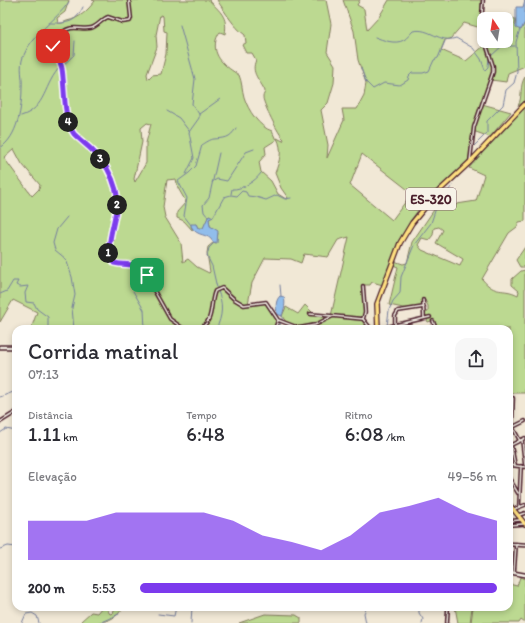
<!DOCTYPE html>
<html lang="pt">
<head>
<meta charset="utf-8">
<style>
	:root { --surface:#fff; --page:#f7f7f7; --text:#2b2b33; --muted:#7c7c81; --accent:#7c3aed }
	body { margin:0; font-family:Itim,sans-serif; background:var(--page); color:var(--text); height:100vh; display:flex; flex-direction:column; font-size:15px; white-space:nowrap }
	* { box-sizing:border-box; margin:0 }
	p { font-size:13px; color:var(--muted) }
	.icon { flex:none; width:22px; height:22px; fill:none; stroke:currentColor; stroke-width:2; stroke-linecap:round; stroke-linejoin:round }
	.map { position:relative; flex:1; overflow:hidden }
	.drawer { position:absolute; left:12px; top:325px; width:501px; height:286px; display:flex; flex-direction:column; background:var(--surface); border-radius:12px; box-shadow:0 2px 6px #0003 }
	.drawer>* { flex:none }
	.needle { width:26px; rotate:348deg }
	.buttons { position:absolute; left:477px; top:12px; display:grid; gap:8px }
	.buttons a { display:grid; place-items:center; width:36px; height:36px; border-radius:8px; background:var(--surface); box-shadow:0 2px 6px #0003; font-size:20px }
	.pin { position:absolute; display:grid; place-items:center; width:34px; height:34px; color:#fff; margin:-17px; border-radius:8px; box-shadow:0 2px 6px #0006 }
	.km { position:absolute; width:20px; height:20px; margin:-10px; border-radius:50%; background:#222; color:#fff; font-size:11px; line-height:20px; text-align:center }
	.round { display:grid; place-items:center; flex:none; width:42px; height:42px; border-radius:12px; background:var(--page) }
	.overview { display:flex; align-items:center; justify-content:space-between; height:68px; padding:0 16px }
	h1 { font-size:22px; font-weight:600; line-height:30px }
	.metrics { display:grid; grid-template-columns:repeat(3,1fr); gap:6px; height:68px; padding:4px 16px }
	.metrics div { display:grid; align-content:center }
	.metrics b { font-size:20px; font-weight:600 }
	.metrics small { font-size:11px; font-weight:400 }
	.metrics p { font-size:11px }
	.chart { height:112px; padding:8px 16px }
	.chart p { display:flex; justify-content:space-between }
	.chart svg { width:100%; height:72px; margin-top:4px; fill:var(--accent); opacity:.7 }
	ul { padding:0 16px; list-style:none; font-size:13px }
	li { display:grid; grid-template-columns:64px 48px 1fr; align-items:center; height:30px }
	li i { height:10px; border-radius:5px; background:var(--accent) }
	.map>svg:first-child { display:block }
</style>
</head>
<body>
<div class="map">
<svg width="525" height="623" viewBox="0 0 525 623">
	<rect width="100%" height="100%" fill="#f1e8d6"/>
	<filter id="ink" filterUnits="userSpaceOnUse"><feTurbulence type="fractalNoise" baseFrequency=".025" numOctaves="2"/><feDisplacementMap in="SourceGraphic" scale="8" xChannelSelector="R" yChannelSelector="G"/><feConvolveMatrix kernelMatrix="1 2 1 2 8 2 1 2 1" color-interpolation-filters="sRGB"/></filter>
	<g filter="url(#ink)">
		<!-- green -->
		<path fill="#bcd991" stroke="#837c5e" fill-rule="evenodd" d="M0,0H69L65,12L57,18L58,23C63,24 63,22 67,21C80,18 87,11 95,1L92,0H209C220,12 228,16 225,34L220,32C218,34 217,37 216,40C212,57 226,67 239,75C242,82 242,90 244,97C248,110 259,127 272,131L276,140L265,147L266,154L259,162L261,172L271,181L278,194L286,199L288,198L281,188L275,173C280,160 283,150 277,138L283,141L284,139C279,136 262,101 263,97C263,95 265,93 265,91C260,80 250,73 256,60L252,53H246L242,45L246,43L245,35C233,26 226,13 217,0H326L331,24L327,52L335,65L334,83L328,103L321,110L328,145L327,158L344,120L342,109H357L364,96L366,83L358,60L354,31L343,0H360L357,5L364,9L367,30L379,17L389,0H481V15L516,19L515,25L521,30L525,22V66L508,73L506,82L491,80L482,104L511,112L490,137L473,131C470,140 471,156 467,164C460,177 443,184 432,194C406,220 395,251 383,285L372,282L370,285H364L365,313L362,318L367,324L364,327L365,329L296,327L286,322L282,316L286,307L298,314L305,305L314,314L331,316L349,237L338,240L328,257L304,254L301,263L291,259L265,258L252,283L248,304L264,302L283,329H31L37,312L13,300L0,322ZM160,15L163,16L164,31L167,32L166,54L161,74L152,75L148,79L147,74L157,47L156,35ZM484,19H506V41H484L485,45L466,61L441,50L445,40L450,39L464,23L481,28L484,41ZM147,123L151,124L146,143V163L135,182L134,179L142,142L141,128ZM14,149L22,164L40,185L39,189L32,196L4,158ZM362,154L412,193L392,220L350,185ZM176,179L178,188L186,202L177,212V218L184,221L193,231L191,226L196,224L198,228L203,229L209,215L213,217L209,219L210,226L218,233L216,243L214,242L208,247L207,253L210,272L209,273L197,267L188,259L183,262L181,243L165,217L163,207L167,180Z
			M525,77V101L518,106C523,97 519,86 525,77Z
			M525,104V221L519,222L517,227L509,233L482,279C496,296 503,287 518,295L519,291L512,285V279L521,271L525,270V393H514L509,396V329H438L434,320L428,322L426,318L424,319L423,313L428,312V306L425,300L422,301L421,307L408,309L389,305L398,267L393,265L394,261L403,264L407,263L412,242L442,198L449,205L454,207L457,204L476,201L484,175L469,168ZM439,227L443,230L436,243L463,259L460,266L422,250L418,245L422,238L429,240L433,235L434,228Z
			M525,247V267H520L516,260Z
			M520,577L525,579V623L521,620L519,623H471L473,607H509V584L517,586Z
			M102,607H109L108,611L110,614L113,613L115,607H121L122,609C113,623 98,623 83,623L81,621L91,612L97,613Z
			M455,607H472L470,623H458Z
			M265,614L296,615L301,618V623H239Z"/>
		<!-- water -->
		<path fill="#91bdeb" stroke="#757e9e" d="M525,0V22L521,30L516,28V7H523Z
			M209,215L213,217L209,219L210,226L218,231L217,243L213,242C208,232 197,238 191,226V224H196L198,228H203Z
			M280,296L284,297C286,304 284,309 282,316L277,314C276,307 275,301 280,296Z"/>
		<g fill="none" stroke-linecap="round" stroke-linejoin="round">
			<!-- stream -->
			<path stroke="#757e9e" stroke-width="1" d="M48,23C65,23 75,25 83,7
				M180,25L195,79L192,104L199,114
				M375,37C383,40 395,45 404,40C407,38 410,34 413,31C430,27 439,44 456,38L473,48L481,59L485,70L488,67L489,57
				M491,56L502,46H515
				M63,65L74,55L75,41
				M361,68L366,82L373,89L384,83L400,85L408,80L409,76L412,73H423L429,71L434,60L438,58L445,41
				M167,111L179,118L189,131
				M21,116C47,108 43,84 61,66
				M474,146L487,133V121L503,105L506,90L514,83L517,72L516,42L520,29
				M0,148C18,137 22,107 22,87C23,77 19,68 23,57C32,33 55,22 69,2
				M186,174L194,158L189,132L199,118V114L220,99
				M212,182L217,179L227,181L246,152L254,149
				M231,194L232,189C241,190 256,181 261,173
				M67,217L57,229L53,243L55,250L66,259L72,277L75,295L72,308L74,329
				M208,217L204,212L203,205L209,198L219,153
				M213,217L224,197L231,195L237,196L242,191L246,192L248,196L256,197L266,200L277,195L285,199L291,198
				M191,225L184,216L187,198L178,181L189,173L196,166L202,145C205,143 211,139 214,139C224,138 230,139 236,128
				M215,242L209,248L207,256L212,266L217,288
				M280,285L281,296
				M133,291L144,310L145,329
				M0,294L7,291L13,281H18L16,285L20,287L28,286L25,293L26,302L34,303L37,309L48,317V329
				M282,315V321
				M387,326L389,310L393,301L400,293L401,277L414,245L431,223L437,205L452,186
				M387,328V329
				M216,329C223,316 223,304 218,291
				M278,329L281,322
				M0,397L16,391
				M0,433L6,429L16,431
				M509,523L520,521
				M0,549L8,546L16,547
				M419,607V613L423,619L422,623
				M158,614L174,616L176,607
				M22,623L26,614L32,613L37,616L39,623
				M99,623L119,614
				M191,623L192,607
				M366,623L364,613L367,607"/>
			<!-- minor casing -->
			<g stroke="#4a1f2b" stroke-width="4.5">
				<path id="minor" d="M129,0L131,18L130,21L123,22L108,17C102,19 97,27 91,28C80,30 71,24 62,33C58,37 54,42 53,48C53,57 60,60 62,67C67,88 62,113 73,132C77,139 85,144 91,149C103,160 112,175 116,190C122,214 100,248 114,263L132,264L141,267L170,319L184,329
					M483,0L481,27L484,39
					M470,161L474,127L493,72V66L485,41
					M363,286L365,312L363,319L371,329
					M423,300L424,318
					M310,314L333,316
					M433,321L436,329
					M199,329C215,321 209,305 215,291L222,288L234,299L244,305L266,302L278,320L299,328L315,325L333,316L363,319
					M275,329L278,320
					M378,329L430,317
					M395,329V316L398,311L424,307
					M427,329L435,326
					M513,398L512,426L520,441
					M0,422L16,412
					M509,429L525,421
					M522,440L525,465
					M511,445L515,465
					M509,446L525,438
					M509,455L513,453
					M509,465L525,467
					M509,478L518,493
					M519,507L521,466
					M509,511L525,505
					M519,515L525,513
					M509,521L520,520
					M509,525L523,524
					M514,572L516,544
					M447,623L448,607"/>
			</g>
			<!-- tertiary casing -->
			<g stroke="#4a1f2b" stroke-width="5.5">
				<path id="tertiary" d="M509,544L525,545"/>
			</g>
			<!-- secondary casing -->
			<g stroke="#4a1f2b" stroke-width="5.5">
				<path id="secondary" d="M0,347H16
					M509,572L525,575"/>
			</g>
			<!-- primary casing -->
			<g stroke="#4a1f2b" stroke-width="6">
				<path id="primary" d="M378,329L377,304L400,243L412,223L437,193L470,162L525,104
					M509,504L525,524"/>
			</g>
			<!-- minor -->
			<use href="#minor" stroke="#f7f3e8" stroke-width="1.5"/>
			<!-- tertiary -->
			<use href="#tertiary" stroke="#f7f3e8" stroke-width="2.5"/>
			<!-- secondary -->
			<use href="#secondary" stroke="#f7f3e8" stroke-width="2.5"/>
			<!-- primary -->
			<use href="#primary" stroke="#fedf80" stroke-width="3.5"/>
		</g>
	</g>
	<g fill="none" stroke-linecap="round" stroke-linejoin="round" filter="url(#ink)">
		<!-- route casing -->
		<g stroke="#fff" stroke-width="8">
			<path id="route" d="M53,46C54,57 61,60 62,69C65,87 63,119 74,134C80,140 87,145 93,151C104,161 112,175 116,190C122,213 100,248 114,263C129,267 136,260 147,275"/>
		</g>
		<!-- route -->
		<use href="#route" stroke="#7c3aed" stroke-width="5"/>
	</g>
	<g text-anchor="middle" stroke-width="3" stroke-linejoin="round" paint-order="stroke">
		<!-- shield labels -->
		<rect fill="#f7f3e8" stroke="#7e5f64" stroke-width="1" x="406" y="188" width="50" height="22" rx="3"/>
		<g font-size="13" font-weight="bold" fill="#4a1f2b">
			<text x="431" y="204">ES-320</text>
		</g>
	</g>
</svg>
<div class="buttons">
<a><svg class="needle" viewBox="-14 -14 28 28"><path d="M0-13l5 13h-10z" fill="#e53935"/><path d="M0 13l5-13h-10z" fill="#7c7c81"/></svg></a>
</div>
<div class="pin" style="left:147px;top:275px;background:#1e9e55"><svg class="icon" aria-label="arrive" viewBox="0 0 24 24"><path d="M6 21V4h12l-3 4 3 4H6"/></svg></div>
<div class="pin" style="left:53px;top:46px;background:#d93025"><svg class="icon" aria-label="check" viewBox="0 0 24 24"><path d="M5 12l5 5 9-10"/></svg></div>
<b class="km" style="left:108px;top:253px">1</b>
<b class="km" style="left:117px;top:205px">2</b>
<b class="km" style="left:100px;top:159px">3</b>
<b class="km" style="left:68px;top:122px">4</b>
<section class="drawer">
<div class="overview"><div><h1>Corrida matinal</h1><p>07:13</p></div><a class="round"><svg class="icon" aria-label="share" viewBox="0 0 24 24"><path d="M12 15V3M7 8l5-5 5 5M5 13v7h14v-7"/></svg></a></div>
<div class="metrics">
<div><p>Distância</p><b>1.11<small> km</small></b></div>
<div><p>Tempo</p><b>6:48</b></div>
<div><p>Ritmo</p><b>6:08<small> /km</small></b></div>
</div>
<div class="chart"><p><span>Elevação</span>49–56 m</p>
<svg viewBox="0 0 160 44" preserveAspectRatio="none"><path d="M0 44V20L10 20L20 20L30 15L40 15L50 15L60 15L70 20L80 29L90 33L100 38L110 29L120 15L130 11L140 6L150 15L160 20V44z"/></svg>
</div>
<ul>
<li><b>200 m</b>5:53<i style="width:100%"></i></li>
</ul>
</section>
</div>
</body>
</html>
